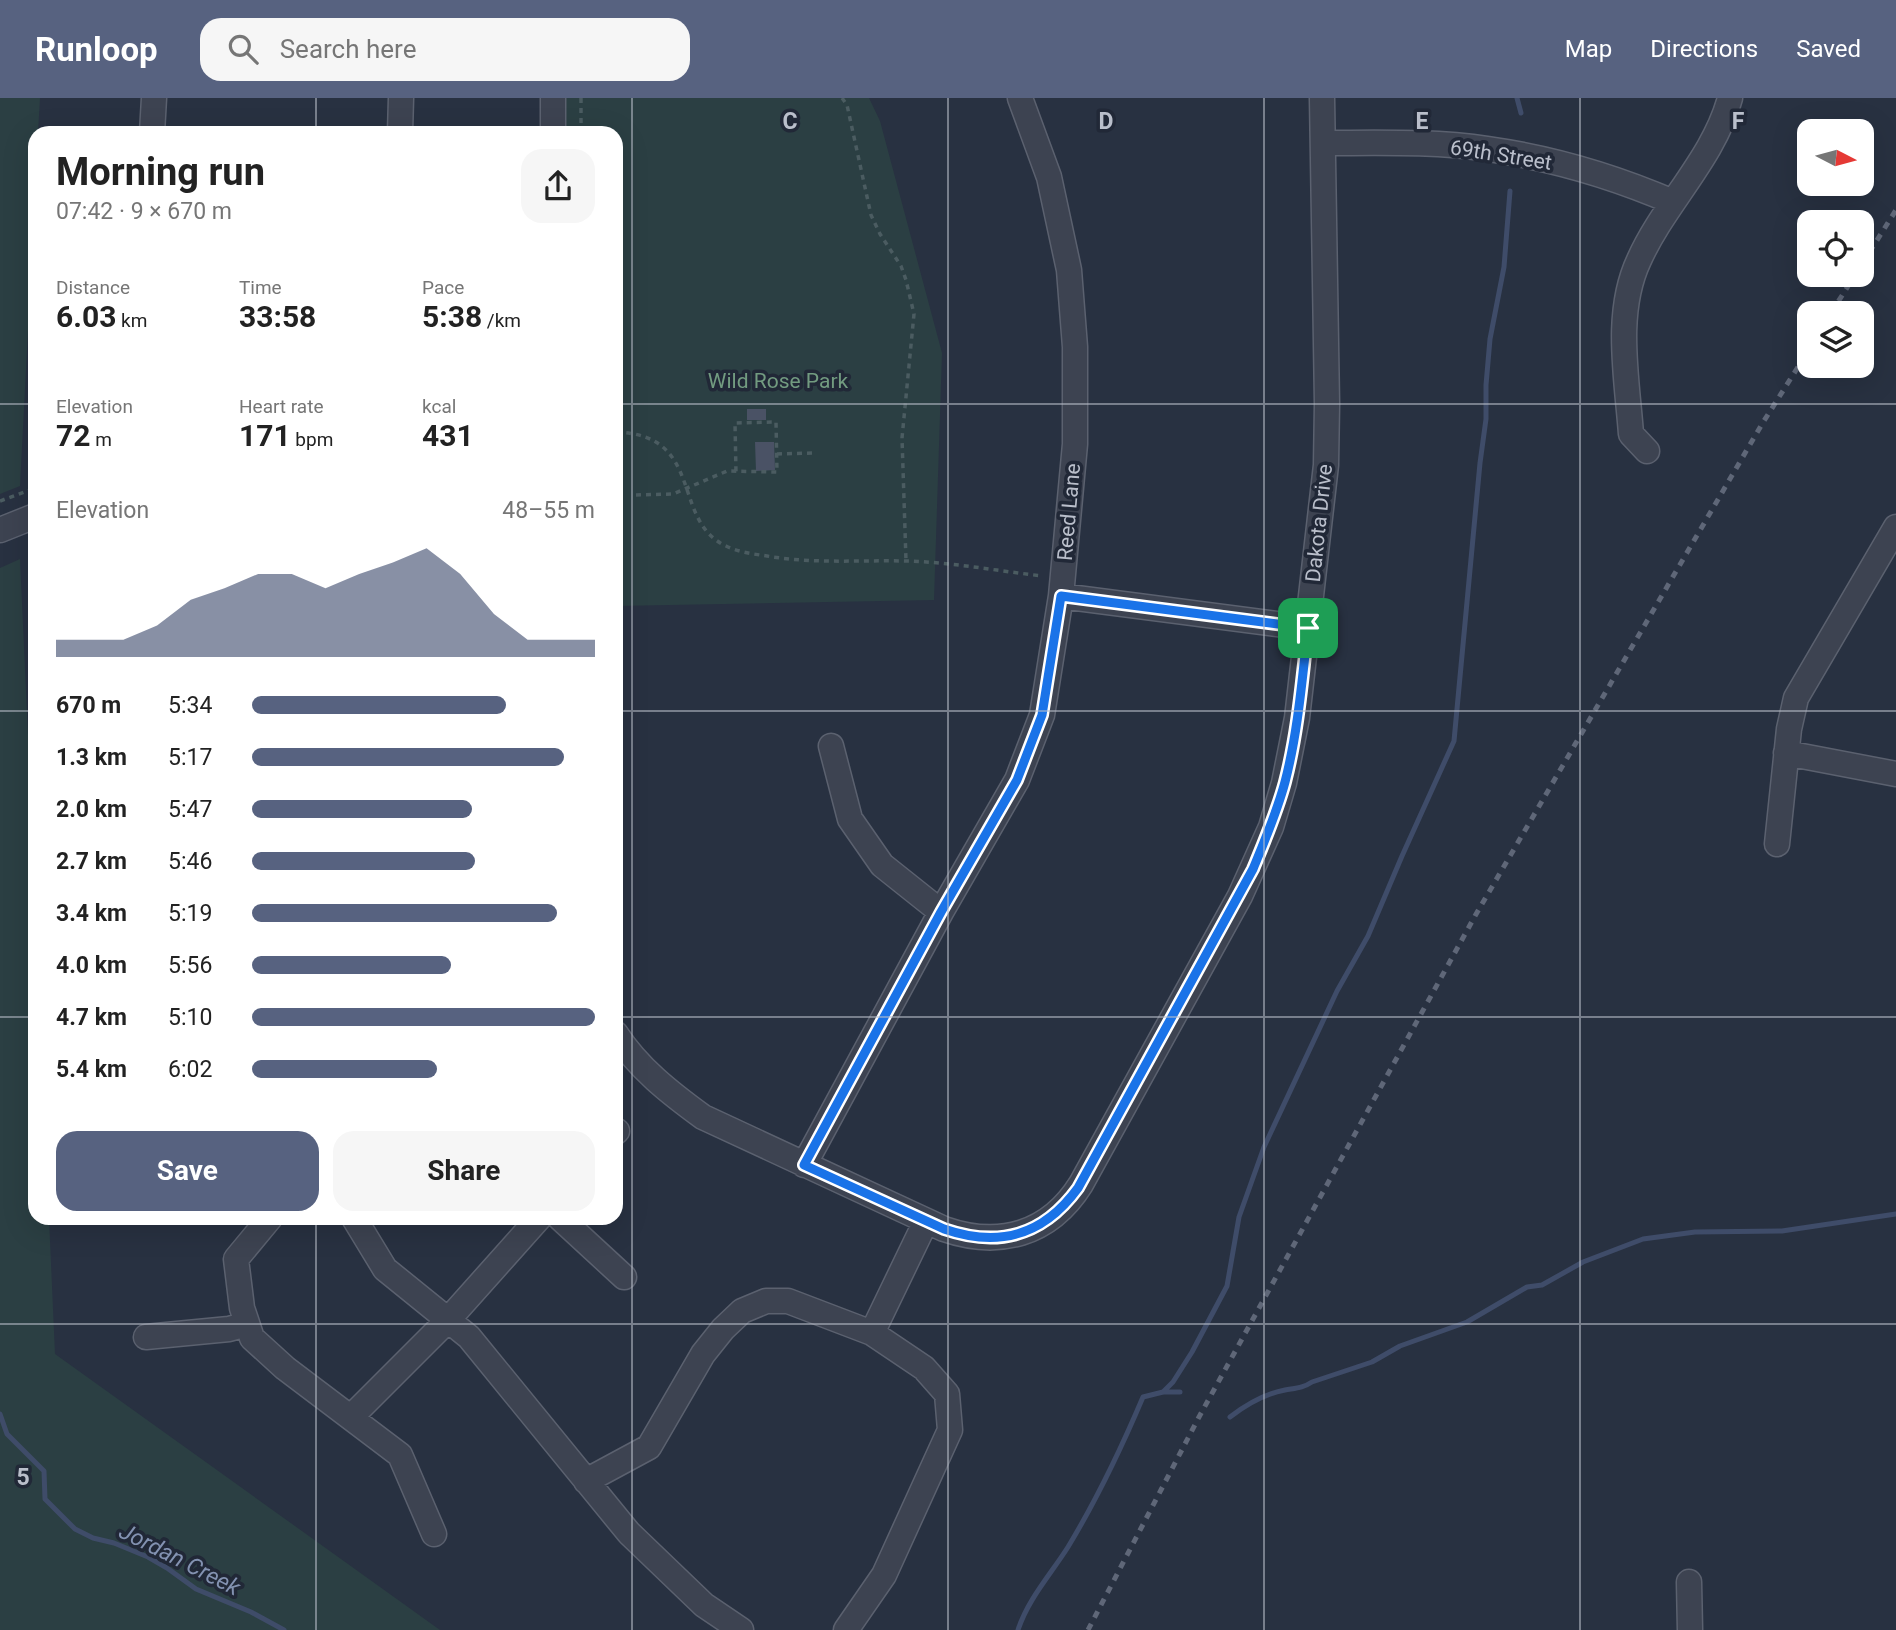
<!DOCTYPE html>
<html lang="en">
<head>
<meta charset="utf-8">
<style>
	:root { --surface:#fff; --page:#f6f6f6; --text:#222; --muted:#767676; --accent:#576280 }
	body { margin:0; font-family:Roboto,sans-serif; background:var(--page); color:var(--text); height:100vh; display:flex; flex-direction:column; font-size:26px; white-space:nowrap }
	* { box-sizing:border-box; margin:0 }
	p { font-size:23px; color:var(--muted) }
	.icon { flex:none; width:38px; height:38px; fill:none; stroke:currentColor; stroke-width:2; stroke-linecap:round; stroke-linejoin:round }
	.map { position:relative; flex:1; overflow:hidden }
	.drawer { position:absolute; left:28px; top:28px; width:595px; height:1099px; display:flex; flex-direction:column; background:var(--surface); border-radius:21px; box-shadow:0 7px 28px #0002 }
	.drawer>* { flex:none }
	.needle { width:46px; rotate:96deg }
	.buttons { position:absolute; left:1797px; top:21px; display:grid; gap:14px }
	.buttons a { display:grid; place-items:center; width:77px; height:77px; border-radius:14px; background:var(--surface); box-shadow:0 7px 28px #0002; font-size:35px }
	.pin { position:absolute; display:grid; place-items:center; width:60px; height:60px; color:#fff; margin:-30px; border-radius:14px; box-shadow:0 4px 10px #0006 }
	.round { display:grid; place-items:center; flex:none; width:74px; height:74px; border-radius:21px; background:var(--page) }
	.summary { display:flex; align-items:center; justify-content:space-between; height:119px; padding:0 28px }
	h1 { font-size:38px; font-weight:700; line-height:52px }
	.figures { display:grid; grid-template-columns:repeat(3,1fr); gap:10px; height:119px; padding:7px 28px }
	.figures div { display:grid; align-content:center }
	.figures b { font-size:30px; font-weight:700 }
	.figures small { font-size:19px; font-weight:400 }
	.figures p { font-size:19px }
	.chart { height:196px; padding:14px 28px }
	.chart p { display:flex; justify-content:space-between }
	.chart svg { width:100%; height:126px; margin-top:7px; fill:var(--accent); opacity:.7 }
	.action { display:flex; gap:14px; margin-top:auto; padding:14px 28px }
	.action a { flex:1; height:80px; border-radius:21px; background:var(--accent); color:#fff; font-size:28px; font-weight:700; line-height:80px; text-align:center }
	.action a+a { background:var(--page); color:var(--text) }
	ul { padding:0 28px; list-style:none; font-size:23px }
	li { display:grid; grid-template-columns:112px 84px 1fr; align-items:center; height:52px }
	li i { height:18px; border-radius:9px; background:var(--accent) }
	header { display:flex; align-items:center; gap:42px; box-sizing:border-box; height:98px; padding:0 35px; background:var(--accent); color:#fff }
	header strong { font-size:33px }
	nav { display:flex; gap:38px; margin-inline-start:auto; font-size:24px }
	.search { width:490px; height:63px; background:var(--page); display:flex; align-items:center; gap:18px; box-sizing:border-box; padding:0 24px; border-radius:21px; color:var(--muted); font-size:26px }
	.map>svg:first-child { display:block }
</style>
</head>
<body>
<header>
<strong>Runloop</strong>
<div class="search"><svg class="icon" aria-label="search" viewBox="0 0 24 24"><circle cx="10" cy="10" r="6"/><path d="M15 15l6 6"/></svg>Search here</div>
<nav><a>Map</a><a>Directions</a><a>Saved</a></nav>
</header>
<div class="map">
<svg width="1896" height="1532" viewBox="0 0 1896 1532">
	<rect width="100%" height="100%" fill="#283141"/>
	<!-- green -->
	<path fill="#2b3f43" d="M0,0H40L38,35H35V97L20,388L0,396Z
		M553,0H869L880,23L942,255L934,502L616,508V35H553Z
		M20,461L35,791V1120H49L55,1256L440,1532H0V470Z"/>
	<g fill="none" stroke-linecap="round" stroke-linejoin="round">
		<!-- stream -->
		<path stroke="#3f4c69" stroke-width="5" d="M1517,0L1521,15
			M1163,1294L1173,1284L1192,1254L1227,1188L1239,1119L1264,1049L1337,893L1368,838L1402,758L1454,643L1480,365L1486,321V287L1490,241L1504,169L1510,93
			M0,1316L7,1336L44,1373L45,1401L75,1431L93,1440L114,1445L148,1459L167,1470L196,1491L251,1514L284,1532
			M1230,1319C1247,1306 1264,1296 1285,1292C1296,1290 1303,1290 1312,1284L1372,1264L1400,1248L1467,1224L1527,1189L1542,1187L1583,1164L1643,1141L1695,1134L1782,1133L1896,1116
			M1018,1532C1028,1501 1051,1476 1068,1449C1097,1401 1121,1351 1143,1299L1163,1294H1180"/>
	</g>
	<!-- building -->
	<path fill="#4a5265" d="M747,311H766V322H747Z
		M755,344H774L775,372L756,373Z"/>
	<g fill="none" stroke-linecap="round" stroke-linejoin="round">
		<!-- minor casing -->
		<g stroke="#5b616f" stroke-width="27">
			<path id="minor" d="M553,0V35
				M152,35L154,0
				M400,35L401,0
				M1323,45C1378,45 1434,43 1488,51C1551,60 1615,79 1673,104
				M1647,353L1631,336C1627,280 1614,215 1639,162C1664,106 1714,60 1730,0
				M0,432L35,418
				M1061,498L1308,530
				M831,648L850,721L882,767L941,814
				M1786,655L1896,676
				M1777,746L1789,631L1796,600L1896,429
				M616,936C638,970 670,995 703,1019L944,1131C999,1150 1049,1137 1081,1086L1240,798L1271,729L1284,685L1297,620L1326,367L1327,306L1322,0
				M616,1034L617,1033
				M804,1067L941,814L1017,682L1042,617L1061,498L1075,346V249L1069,172L1049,79L1020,0
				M270,1120L236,1161L242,1210L252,1240L285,1270L400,1357L434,1436
				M354,1120L385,1171L469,1239L629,1435L704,1507L741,1532
				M560,1120L624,1179
				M146,1239L229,1231L247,1226
				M351,1319L448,1222L539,1120
				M586,1383L649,1349L703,1256L723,1231L742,1213L766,1203H788L872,1235
				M1689,1484L1690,1532
				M846,1532L884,1477L950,1332L947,1296L924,1270L872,1235L926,1123"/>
		</g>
		<!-- path -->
		<path stroke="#4b5c61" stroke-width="3.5" stroke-dasharray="5 5" stroke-linecap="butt" d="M581,0V35
			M842,0L847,7L871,117L880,136L901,168L906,182L914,216L902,340L906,463
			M616,334C706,337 670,422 726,448C738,454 753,456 767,458C813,466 858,462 905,463C951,464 997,473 1043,478
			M777,356L814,355
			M636,397L673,396L727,373L777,374L776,324L735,325L736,375
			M0,403L35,390"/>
		<!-- minor -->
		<use href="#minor" stroke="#3d4351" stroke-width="24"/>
		<!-- rail -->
		<path stroke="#5f6778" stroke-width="5" stroke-dasharray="7 7" stroke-linecap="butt" d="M1862,166L1896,112
			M1831,215L1855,177
			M1088,1532L1199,1319L1475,818L1762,326L1810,250"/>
	</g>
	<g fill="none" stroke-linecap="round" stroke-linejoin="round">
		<!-- route casing -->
		<g stroke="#fff" stroke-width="14">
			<path id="route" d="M1061,498L1308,530C1302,582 1298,634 1285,684C1277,714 1265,742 1253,771L1078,1090C1043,1138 999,1150 944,1131L804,1067L941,814L1017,682L1042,617Z"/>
		</g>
		<!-- route -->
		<use href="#route" stroke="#1a73e8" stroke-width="9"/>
	</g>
	<!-- grid -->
	<path fill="none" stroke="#babfcb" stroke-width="2" stroke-opacity="0.55" d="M316,0V35M632,0V1532M948,0V1532M1264,0V1532M1580,0V1532M0,306H35M616,306H1896M0,613H35M616,613H1896M0,919H35M616,919H1896M316,1120V1532M0,1226H1896"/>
	<g text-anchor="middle" stroke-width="7" stroke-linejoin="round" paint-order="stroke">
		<!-- street labels -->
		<g font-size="21" fill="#babfcb" stroke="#212837">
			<text transform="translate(1501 57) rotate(9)" y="7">69th Street</text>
			<text transform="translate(1069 414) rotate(-85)" y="7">Reed Lane</text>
			<text transform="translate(1319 425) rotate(-84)" y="7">Dakota Drive</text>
		</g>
		<!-- park labels -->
		<g font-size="21" fill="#729b80" stroke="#212837">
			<text x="778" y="290">Wild Rose Park</text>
		</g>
		<!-- water labels -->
		<g font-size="23" font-style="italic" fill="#8392b1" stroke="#212837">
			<text transform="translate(180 1461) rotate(27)" y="8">Jordan Creek</text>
		</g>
	</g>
	<g font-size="23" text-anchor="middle" font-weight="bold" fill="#babfcb" stroke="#212837" stroke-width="7" stroke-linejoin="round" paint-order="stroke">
		<text x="790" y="31">C</text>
		<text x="1106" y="31">D</text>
		<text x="1422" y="31">E</text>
		<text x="1738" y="31">F</text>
		<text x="23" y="1387">5</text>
	</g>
</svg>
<div class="buttons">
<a><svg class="needle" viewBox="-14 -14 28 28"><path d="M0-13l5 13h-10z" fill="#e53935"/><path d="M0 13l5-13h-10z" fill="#767676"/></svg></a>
<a><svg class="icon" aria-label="locate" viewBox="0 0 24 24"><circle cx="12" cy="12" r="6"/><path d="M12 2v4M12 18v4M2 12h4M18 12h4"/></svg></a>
<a><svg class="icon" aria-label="layers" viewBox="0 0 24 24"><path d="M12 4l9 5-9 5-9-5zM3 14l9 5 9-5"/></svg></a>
</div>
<div class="pin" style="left:1308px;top:530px;background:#1e9e55"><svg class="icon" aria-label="arrive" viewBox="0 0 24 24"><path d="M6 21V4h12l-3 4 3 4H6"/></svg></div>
<section class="drawer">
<div class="summary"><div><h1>Morning run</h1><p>07:42 · 9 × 670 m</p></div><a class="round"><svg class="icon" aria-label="share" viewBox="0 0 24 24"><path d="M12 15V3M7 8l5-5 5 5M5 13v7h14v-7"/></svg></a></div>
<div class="figures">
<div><p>Distance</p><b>6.03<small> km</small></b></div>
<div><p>Time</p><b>33:58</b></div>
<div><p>Pace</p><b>5:38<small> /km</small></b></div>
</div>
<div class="figures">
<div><p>Elevation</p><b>72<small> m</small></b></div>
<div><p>Heart rate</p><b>171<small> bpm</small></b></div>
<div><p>kcal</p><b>431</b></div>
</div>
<div class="chart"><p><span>Elevation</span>48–55 m</p>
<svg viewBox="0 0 160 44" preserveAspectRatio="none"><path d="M0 44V38L10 38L20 38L30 33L40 24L50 20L60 15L70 15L80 20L90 15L100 11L110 6L120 15L130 29L140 38L150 38L160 38V44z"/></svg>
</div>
<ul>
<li><b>670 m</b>5:34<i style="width:74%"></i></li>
<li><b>1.3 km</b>5:17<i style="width:91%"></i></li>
<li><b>2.0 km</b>5:47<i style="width:64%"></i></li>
<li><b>2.7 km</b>5:46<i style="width:65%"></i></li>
<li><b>3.4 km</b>5:19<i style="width:89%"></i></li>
<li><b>4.0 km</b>5:56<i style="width:58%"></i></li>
<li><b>4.7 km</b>5:10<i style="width:100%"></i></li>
<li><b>5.4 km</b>6:02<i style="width:54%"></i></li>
</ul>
<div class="action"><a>Save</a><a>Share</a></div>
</section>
</div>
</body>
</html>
